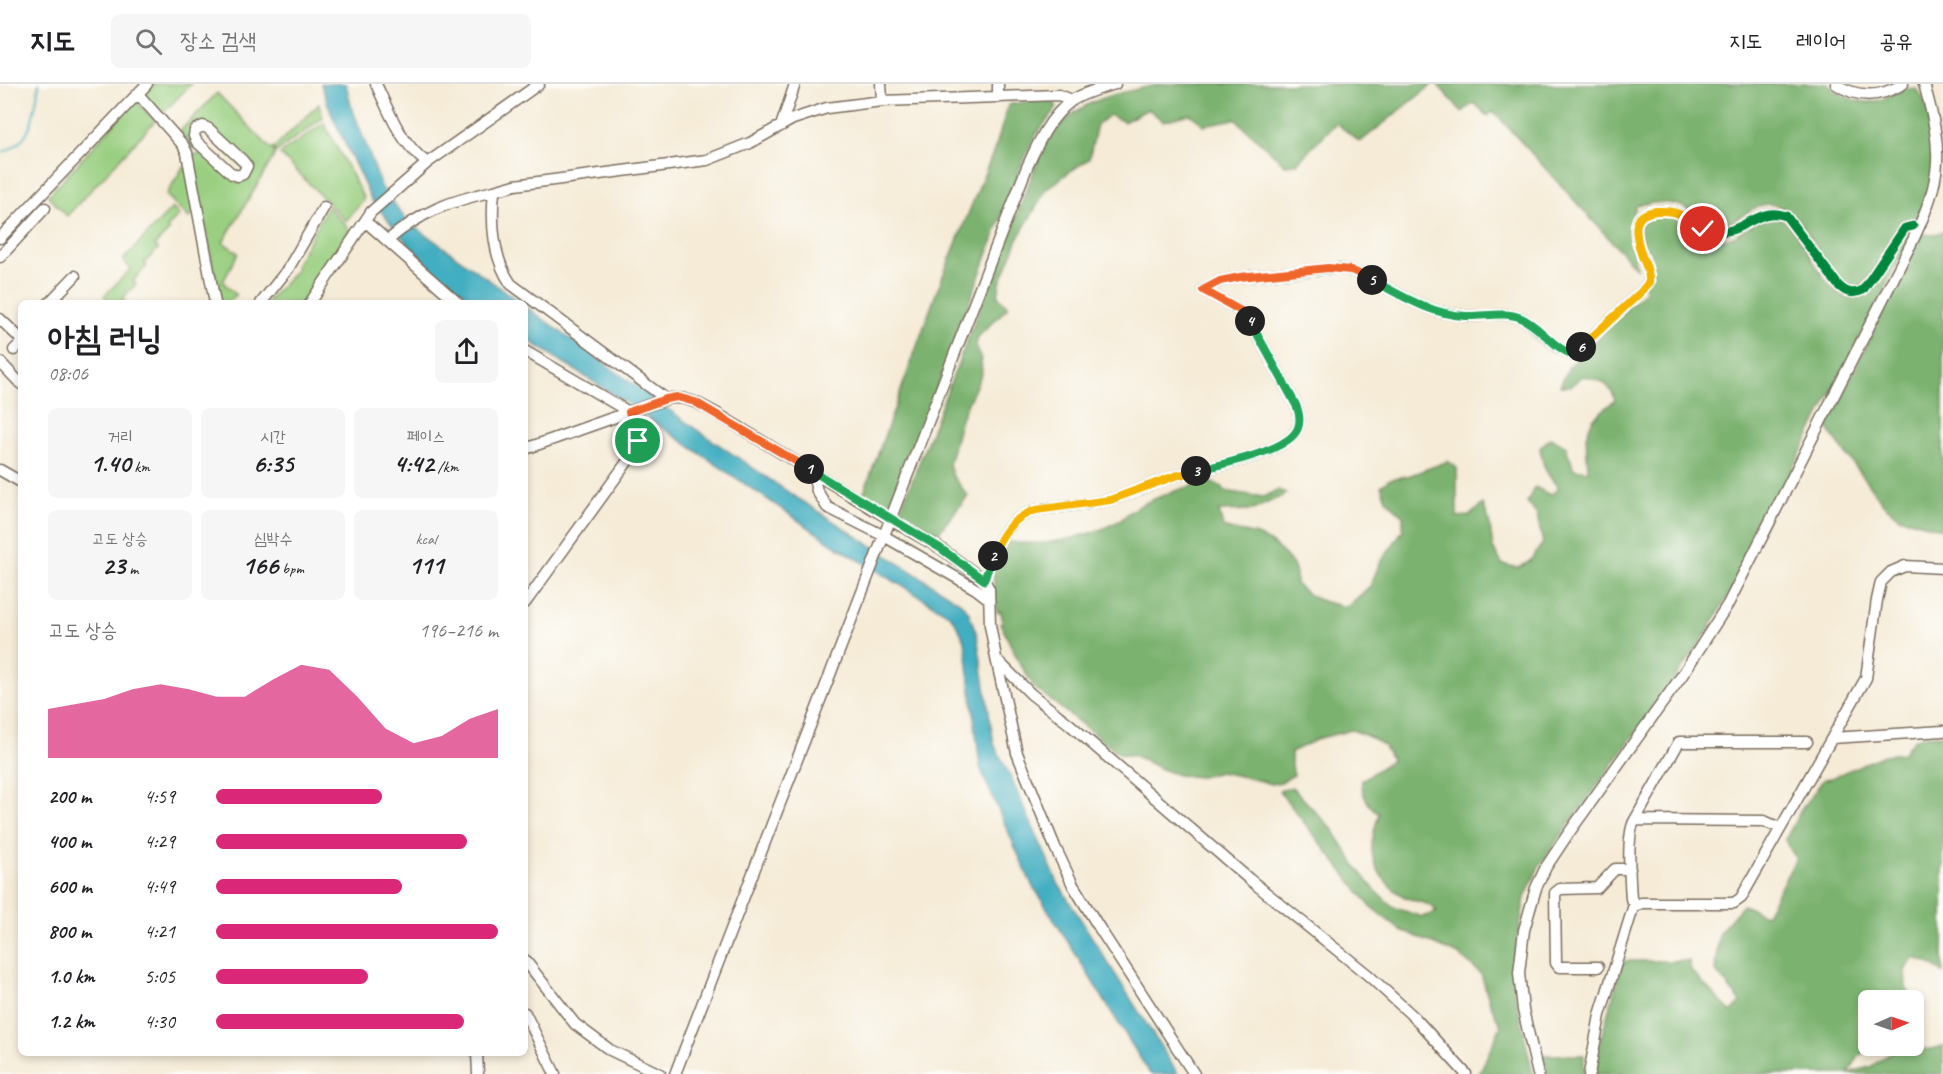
<!DOCTYPE html>
<html lang="ko">
<head>
<meta charset="utf-8">
<style>
	:root { --surface:#fff; --page:#f6f6f6; --text:#202124; --muted:#757577; --line:#e0e0e0; --accent:#db2777 }
	body { margin:0; font-family:Caveat,"Poor Story",sans-serif; background:var(--page); color:var(--text); height:100vh; display:flex; flex-direction:column; font-size:22px; white-space:nowrap }
	* { box-sizing:border-box; margin:0 }
	p { font-size:20px; color:var(--muted) }
	.icon { flex:none; width:33px; height:33px; fill:none; stroke:currentColor; stroke-width:2; stroke-linecap:round; stroke-linejoin:round }
	.map { position:relative; flex:1; overflow:hidden }
	.drawer { position:absolute; left:18px; top:216px; width:510px; height:756px; display:flex; flex-direction:column; background:var(--surface); border-radius:9px; box-shadow:0 3px 9px #0003 }
	.drawer>* { flex:none }
	.needle { width:39px; rotate:88deg }
	.buttons { position:absolute; left:1858px; top:906px; display:grid; gap:12px }
	.buttons a { display:grid; place-items:center; width:66px; height:66px; border-radius:9px; background:var(--surface); box-shadow:0 3px 9px #0003; font-size:30px }
	.pin { position:absolute; display:grid; place-items:center; width:51px; height:51px; color:#fff; margin:-26px; border:3px solid #fff; border-radius:50%; box-shadow:0 2px 6px #0007 }
	.km { position:absolute; width:30px; height:30px; margin:-15px; border-radius:50%; background:#222; color:#fff; font-size:16px; line-height:30px; text-align:center }
	.round { display:grid; place-items:center; flex:none; width:63px; height:63px; border-radius:9px; background:var(--page) }
	.head { display:flex; align-items:center; justify-content:space-between; height:102px; padding:0 30px }
	h1 { font-size:33px; font-weight:800; line-height:45px }
	.stats { display:grid; grid-template-columns:repeat(3,1fr); gap:9px; height:102px; padding:6px 30px }
	.stats div { display:grid; align-content:center; border-radius:9px; background:var(--page); text-align:center }
	.stats b { font-size:26px; font-weight:800 }
	.stats small { font-size:16px; font-weight:400 }
	.stats p { font-size:16px }
	.chart { height:168px; padding:12px 30px }
	.chart p { display:flex; justify-content:space-between }
	.chart svg { width:100%; height:108px; margin-top:6px; fill:var(--accent); opacity:.7 }
	ul { padding:0 30px; list-style:none; font-size:20px }
	li { display:grid; grid-template-columns:96px 72px 1fr; align-items:center; height:45px }
	li i { height:15px; border-radius:8px; background:var(--accent) }
	header { display:flex; align-items:center; gap:36px; box-sizing:border-box; height:84px; padding:0 30px; background:var(--surface); border-bottom:2px solid var(--line) }
	header strong { font-size:28px }
	nav { display:flex; gap:33px; margin-inline-start:auto; font-size:21px }
	.search { width:420px; height:54px; background:var(--page); display:flex; align-items:center; gap:15px; box-sizing:border-box; padding:0 21px; border-radius:9px; color:var(--muted); font-size:22px }
	.map>svg:first-child { display:block }
</style>
</head>
<body>
<header>
<strong>지도</strong>
<div class="search"><svg class="icon" aria-label="search" viewBox="0 0 24 24"><circle cx="10" cy="10" r="6"/><path d="M15 15l6 6"/></svg>장소 검색</div>
<nav><a>지도</a><a>레이어</a><a>공유</a></nav>
</header>
<div class="map">
<svg width="1943" height="990" viewBox="0 0 1943 990">
	<rect width="100%" height="100%" fill="#fdfcf7"/>
	<filter id="ink" filterUnits="userSpaceOnUse"><feTurbulence type="fractalNoise" baseFrequency=".0167" numOctaves="2"/><feDisplacementMap in="SourceGraphic" scale="12" xChannelSelector="R" yChannelSelector="G"/><feConvolveMatrix kernelMatrix="1 2 1 2 8 2 1 2 1" color-interpolation-filters="sRGB"/></filter>
	<filter id="wash" filterUnits="userSpaceOnUse"><feTurbulence type="fractalNoise" baseFrequency=".008" numOctaves="4" result="noise"/><feDisplacementMap in="SourceGraphic" scale="24" xChannelSelector="R" yChannelSelector="G"/><feGaussianBlur stdDeviation="1.35" result="paint"/><feColorMatrix in="noise" values="0 0 0 0 0 0 0 0 0 0 0 0 0 0 0 0 0 1.4 0 .05"/><feComposite in="paint" operator="in"/></filter>
	<g filter="url(#wash)">
		<rect width="100%" height="100%" fill="#f5ebd7"/>
		<!-- green -->
		<path fill="#9acf81" stroke="#6a7c50" stroke-width="1.5" d="M152,0H191L162,30L142,10Z
			M217,9L275,69L273,74L223,158L238,169L223,198L236,211L227,219H220L192,71L205,69L229,92L248,88L198,41L199,64L191,65L190,60L180,47Z
			M133,19H138L155,37L67,132L48,112Z
			M319,20L323,34L276,68L273,65Z
			M324,39L364,115L346,137L280,70Z
			M183,83L187,84L195,127L189,134L166,111Z
			M328,122L350,146L302,219H266L297,185L295,182Z
			M172,124L179,131L167,144L169,147L155,161L158,165L144,179L147,182L133,197L136,200L122,215L126,219H111L104,212L131,185L123,176Z"/>
		<!-- forest -->
		<path fill="#7bb26f" stroke="#5b6e46" stroke-width="1.5" d="M1162,0H1433L1360,58L1336,39L1296,80L1285,81L1235,35L1204,41L1190,30L1163,37L1148,25L1124,38L1110,31L1097,40L1089,75L1069,88L1046,106L1019,152L1000,199L998,212L1008,223L978,253L976,261L981,276L982,289L961,334L949,380L952,391L968,412L937,450H931L901,433L900,427L1044,61C1076,14 1110,11 1162,0Z
			M1437,0H1828C1840,12 1858,21 1876,17C1890,14 1900,2 1916,5L1923,14L1932,39L1934,97L1916,138L1860,203C1857,203 1854,204 1851,203C1834,198 1808,144 1793,131C1773,114 1761,119 1740,133C1736,135 1732,139 1728,140C1707,146 1696,126 1678,121C1664,117 1650,119 1637,121C1626,138 1634,165 1636,184L1493,27L1488,32L1474,19L1462,28Z
			M1044,16C1051,17 1055,17 1057,24L1037,49L1021,82L890,427L862,414L938,204L997,59L1007,25L1010,20Z
			M1666,132C1690,138 1699,161 1728,154C1744,150 1766,124 1783,136C1805,153 1821,202 1843,212C1848,214 1855,212 1861,212L1905,149L1910,147L1913,149L1723,521L1701,558L1539,782L1525,814L1514,872L1513,901L1533,990H1479L1501,942L1490,919L1481,890L1459,871L1399,845L1371,823L1279,707L1292,703L1333,746L1356,782L1374,805L1393,823L1422,833L1437,828C1430,818 1423,820 1413,816C1404,814 1395,807 1389,801C1366,776 1370,760 1379,730C1369,722 1361,710 1362,696L1392,676L1383,661L1372,654L1352,646L1320,654L1291,668V682L1294,691L1281,698L1272,700L1245,693L1220,688L1200,693L1178,691L1161,685L1136,672L1120,670L1035,604L1020,580L1000,539L1003,538L1001,528H997C994,503 988,477 1005,457C1039,464 1087,454 1117,438C1123,436 1126,430 1131,427C1145,417 1197,397 1214,399C1217,400 1219,402 1222,403L1224,407L1263,413L1279,406L1286,410L1253,426L1219,427L1223,443C1234,447 1245,448 1256,451C1268,455 1291,473 1295,486C1297,490 1296,496 1296,500C1312,516 1325,519 1347,523L1370,502L1380,479L1403,446V432L1386,415L1381,402L1390,395L1408,392L1448,377L1457,384V433L1469,432L1483,420L1489,436L1493,464L1502,480L1519,484L1530,477L1543,459L1537,431L1527,418L1535,403L1550,411L1559,404C1546,390 1543,383 1540,364L1550,354L1565,361L1574,385L1588,387L1586,352L1593,335L1615,316C1610,298 1600,297 1583,292L1570,302H1560L1569,283L1645,207L1643,169L1640,142C1648,134 1655,133 1666,132Z
			M1943,147V445H1941L1899,433L1883,420L1832,351L1827,342L1920,153L1923,150L1932,151Z
			M1943,651V889L1929,879L1914,874L1905,886L1906,903L1913,916H1869V962H1872L1859,972L1848,989L1870,983L1901,962H1914V960L1927,966L1943,962V990H1596L1597,967L1623,877H1689L1691,887L1731,928L1741,918L1715,886L1719,849L1743,821L1765,831L1796,775L1785,756L1801,726L1824,695L1831,694L1884,671L1904,669C1916,649 1920,652 1943,651Z
			M1543,971H1584V990H1547Z"/>
		<!-- water -->
		<path fill="#42aec1" stroke="#3e6c70" stroke-width="1.5" d="M321,0H346L351,21L382,104L412,143L418,145L521,219H477L430,183L401,152L371,115L331,29Z
			M525,222L693,343L794,412L961,519L968,527L977,551L994,660L1010,692L1059,801L1178,990H1150L1030,797L986,698L980,683L966,564C963,550 958,541 949,530L836,462L614,311L525,254Z"/>
		<g fill="none" stroke-linecap="round" stroke-linejoin="round">
			<!-- stream -->
			<path stroke="#42aec1" stroke-width="2" d="M0,69C33,59 34,30 39,0"/>
		</g>
	</g>
	<g filter="url(#ink)">
		<g fill="none" stroke-linecap="round" stroke-linejoin="round">
			<!-- minor casing -->
			<g stroke="#7c6e5f" stroke-width="13">
				<path id="minor" d="M376,0C390,30 400,58 427,79L539,0
					M881,0L882,17
					M998,0V13L1059,11L1072,16
					M1836,0C1858,15 1881,13 1903,0
					M138,10L183,61L187,69L215,219
					M203,42L209,45L243,77L247,82L243,90L238,92L232,90L197,58L194,52L195,46Z
					M781,42L795,0
					M365,137L458,219
					M0,154L147,0
					M387,157C422,127 450,117 494,107
					M0,173L45,124
					M49,219L75,192
					M261,219L288,185L324,123
					M310,219L371,128L427,79
					M0,235L21,255
					M14,266L21,259
					M525,267L629,328C636,343 640,352 635,367L525,519
					M0,278L21,300
					M666,315L511,200C492,173 491,138 494,107L515,101L707,76L750,59L793,35L827,24L882,17L998,13
					M525,365L666,315C685,311 700,320 716,329L891,436L940,464L984,496L989,505L990,541L996,574L1017,669L1055,763L1073,801L1100,845L1194,990
					M0,386L21,398
					M812,387L817,407L827,423L884,452L976,505L989,515
					M984,496C995,465 1001,437 1036,426C1065,422 1095,421 1122,412C1141,406 1159,396 1178,391C1207,384 1269,374 1290,354C1301,344 1300,334 1296,321L1246,231L1203,205L1220,197L1240,193L1340,184L1364,191L1406,214L1437,227L1466,232L1508,231L1522,234L1560,265L1573,271L1640,208L1649,198C1650,177 1629,157 1638,135C1642,125 1673,125 1681,130C1683,132 1685,135 1688,136C1695,142 1704,146 1713,147C1742,153 1757,121 1786,132L1838,201C1846,209 1853,211 1863,206L1905,144L1913,142
					M999,578L1031,610L1068,639L1249,795L1368,891L1415,934L1466,990
					M1832,654L1943,647
					M1635,736L1679,658H1807
					M1637,821L1631,815C1630,798 1626,748 1635,736L1764,737L1780,744
					M525,876L575,940L610,966L660,990
					M1598,883H1559L1556,879L1555,809L1560,805L1597,804L1615,785H1630
					M525,929L555,990
					M477,969L478,990
					M675,990L1027,83C1038,59 1049,34 1071,17C1083,9 1101,4 1115,0
					M1538,990L1523,926L1519,889L1524,846L1536,804L1546,783L1568,750L1681,593L1728,520L1914,154C1943,91 1943,67 1924,0
					M1589,990L1600,931L1633,824L1641,819H1734L1741,814L1866,594L1877,516L1881,498L1891,488L1905,482L1943,484"/>
			</g>
			<!-- minor -->
			<use href="#minor" stroke="#fff" stroke-width="10"/>
			<!-- cycleway casing -->
			<g stroke="#fdfcf7" stroke-width="13">
				<path id="cycleway" d="M984,496C995,465 1001,437 1036,426C1065,422 1095,421 1122,412C1141,406 1159,396 1178,391C1207,384 1269,374 1290,354C1301,344 1300,334 1296,321L1246,231L1203,205L1220,197L1240,193L1340,184L1364,191L1406,214L1437,227L1466,232L1508,231L1522,234L1560,265L1573,271L1640,208L1649,198C1650,177 1629,157 1638,135C1642,125 1673,125 1681,130C1683,132 1685,135 1688,136C1695,142 1704,146 1713,147C1742,153 1757,121 1786,132L1838,201C1846,209 1853,211 1863,206L1905,144L1913,142"/>
			</g>
			<!-- cycleway -->
			<use href="#cycleway" stroke="#00873e" stroke-width="9"/>
		</g>
	</g>
	<g fill="none" stroke-linecap="round" stroke-linejoin="round" filter="url(#ink)">
		<!-- split-1 casing -->
		<g stroke="#fff" stroke-width="12">
			<path id="split-1" d="M638,357L637,344L629,328L666,315L677,313L695,318L809,385"/>
		</g>
		<!-- split-2 casing -->
		<g stroke="#fff" stroke-width="12">
			<path id="split-2" d="M809,385L940,464L984,496L993,472"/>
		</g>
		<!-- split-3 casing -->
		<g stroke="#fff" stroke-width="12">
			<path id="split-3" d="M993,472C1001,450 1013,433 1036,426L1110,416L1175,392L1196,387"/>
		</g>
		<!-- split-4 casing -->
		<g stroke="#fff" stroke-width="12">
			<path id="split-4" d="M1196,387C1220,380 1289,368 1298,344C1301,336 1299,328 1296,321L1250,237"/>
		</g>
		<!-- split-5 casing -->
		<g stroke="#fff" stroke-width="12">
			<path id="split-5" d="M1250,237L1246,231L1241,227L1203,206L1220,197L1240,193L1328,184L1351,186L1372,196"/>
		</g>
		<!-- split-6 casing -->
		<g stroke="#fff" stroke-width="12">
			<path id="split-6" d="M1372,196C1402,212 1432,231 1466,232C1484,233 1504,227 1521,234C1541,243 1552,263 1573,271L1581,263"/>
		</g>
		<!-- split-7 casing -->
		<g stroke="#fff" stroke-width="12">
			<path id="split-7" d="M1581,263L1641,208L1649,198C1650,185 1643,178 1640,166C1635,148 1631,130 1656,127C1663,127 1672,126 1679,130C1687,133 1695,140 1703,145"/>
		</g>
		<!-- split-1 -->
		<use href="#split-1" stroke="#f0652b" stroke-width="8"/>
		<!-- split-2 -->
		<use href="#split-2" stroke="#22a559" stroke-width="8"/>
		<!-- split-3 -->
		<use href="#split-3" stroke="#f5b400" stroke-width="8"/>
		<!-- split-4 -->
		<use href="#split-4" stroke="#22a559" stroke-width="8"/>
		<!-- split-5 -->
		<use href="#split-5" stroke="#f0652b" stroke-width="8"/>
		<!-- split-6 -->
		<use href="#split-6" stroke="#22a559" stroke-width="8"/>
		<!-- split-7 -->
		<use href="#split-7" stroke="#f5b400" stroke-width="8"/>
	</g>
</svg>
<div class="buttons">
<a><svg class="needle" viewBox="-14 -14 28 28"><path d="M0-13l5 13h-10z" fill="#e53935"/><path d="M0 13l5-13h-10z" fill="#757577"/></svg></a>
</div>
<div class="pin" style="left:638px;top:357px;background:#1e9e55"><svg class="icon" aria-label="arrive" viewBox="0 0 24 24"><path d="M6 21V4h12l-3 4 3 4H6"/></svg></div>
<div class="pin" style="left:1703px;top:145px;background:#d93025"><svg class="icon" aria-label="check" viewBox="0 0 24 24"><path d="M5 12l5 5 9-10"/></svg></div>
<b class="km" style="left:809px;top:385px">1</b>
<b class="km" style="left:993px;top:472px">2</b>
<b class="km" style="left:1196px;top:387px">3</b>
<b class="km" style="left:1250px;top:237px">4</b>
<b class="km" style="left:1372px;top:196px">5</b>
<b class="km" style="left:1581px;top:263px">6</b>
<section class="drawer">
<div class="head"><div><h1>아침 러닝</h1><p>08:06</p></div><a class="round"><svg class="icon" aria-label="share" viewBox="0 0 24 24"><path d="M12 15V3M7 8l5-5 5 5M5 13v7h14v-7"/></svg></a></div>
<div class="stats">
<div><p>거리</p><b>1.40<small> km</small></b></div>
<div><p>시간</p><b>6:35</b></div>
<div><p>페이스</p><b>4:42<small> /km</small></b></div>
</div>
<div class="stats">
<div><p>고도 상승</p><b>23<small> m</small></b></div>
<div><p>심박수</p><b>166<small> bpm</small></b></div>
<div><p>kcal</p><b>111</b></div>
</div>
<div class="chart"><p><span>고도 상승</span>196–216 m</p>
<svg viewBox="0 0 160 44" preserveAspectRatio="none"><path d="M0 44V24L10 22L20 20L30 16L40 14L50 16L60 19L70 19L80 12L90 6L100 8L110 19L120 32L130 38L140 35L150 28L160 24V44z"/></svg>
</div>
<ul>
<li><b>200 m</b>4:59<i style="width:59%"></i></li>
<li><b>400 m</b>4:29<i style="width:89%"></i></li>
<li><b>600 m</b>4:49<i style="width:66%"></i></li>
<li><b>800 m</b>4:21<i style="width:100%"></i></li>
<li><b>1.0 km</b>5:05<i style="width:54%"></i></li>
<li><b>1.2 km</b>4:30<i style="width:88%"></i></li>
</ul>
</section>
</div>
</body>
</html>
